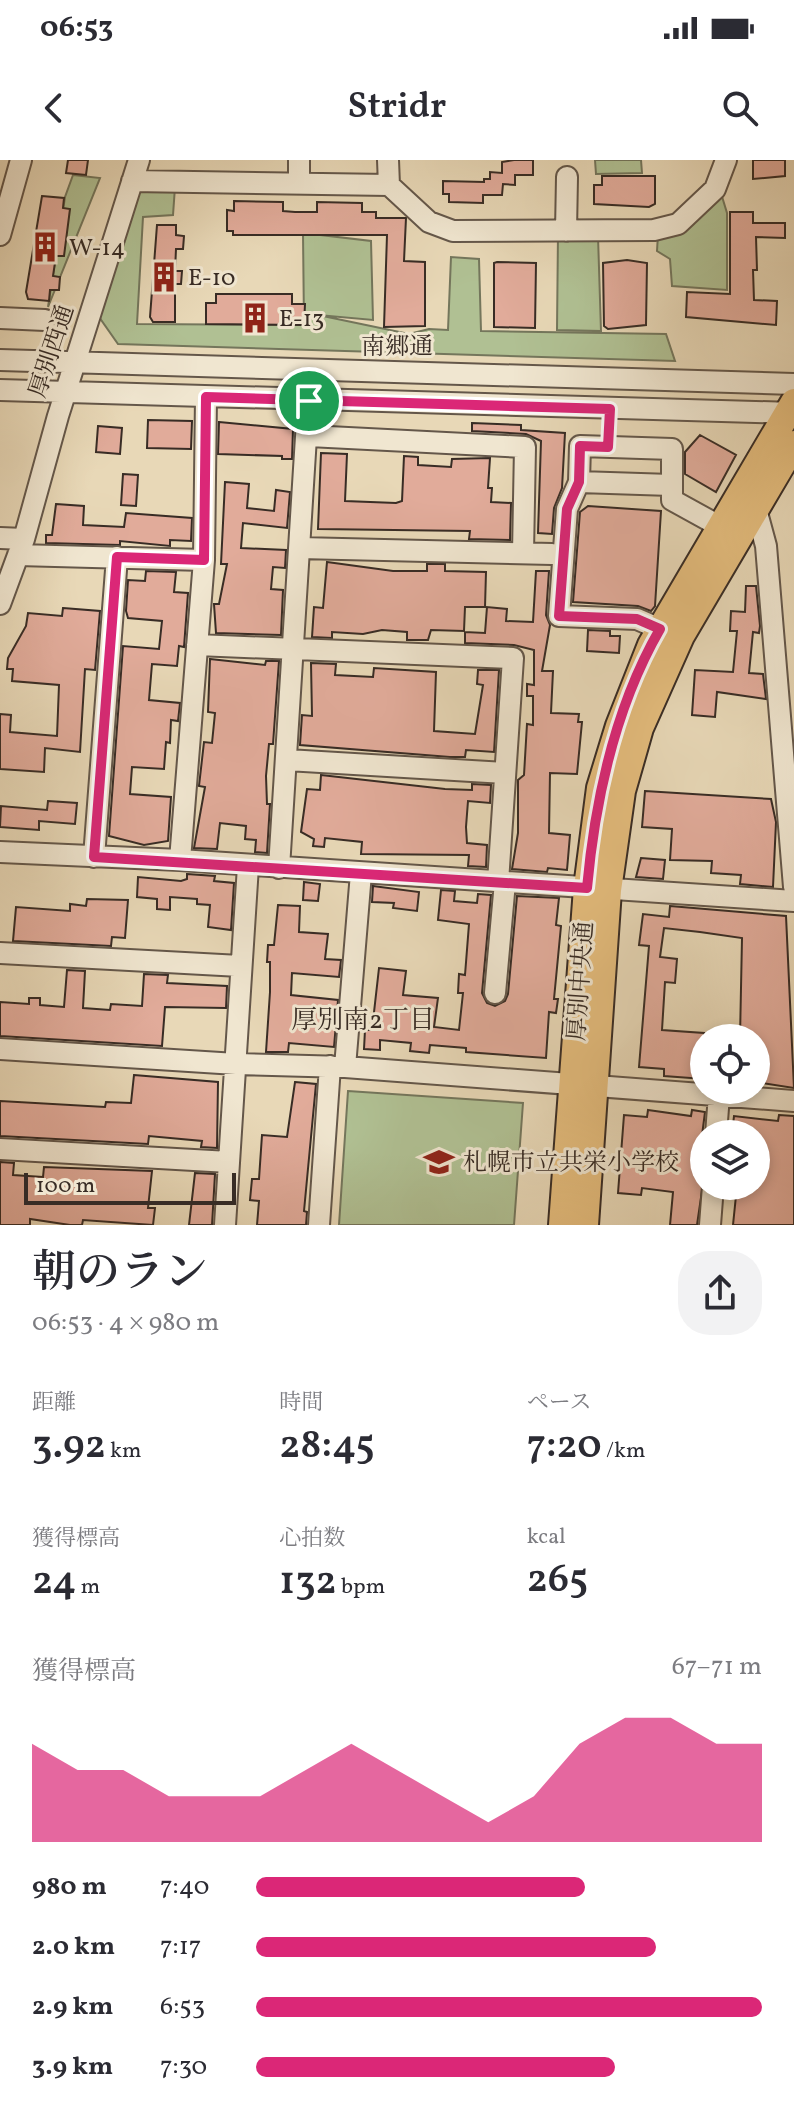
<!DOCTYPE html>
<html lang="ja">
<head>
<meta charset="utf-8">
<style>
	:root { --surface:#fff; --page:#f2f2f3; --text:#2b2b33; --muted:#7c7c81; --accent:#db2777 }
	body { margin:0; font-family:Vollkorn,"Noto Serif JP",serif; background:var(--page); color:var(--text); height:100vh; display:flex; flex-direction:column; font-size:30px; white-space:nowrap }
	* { box-sizing:border-box; margin:0 }
	p { font-size:26px; color:var(--muted) }
	.icon { flex:none; width:44px; height:44px; fill:none; stroke:currentColor; stroke-width:2; stroke-linecap:round; stroke-linejoin:round }
	.map { position:relative; height:1065px; overflow:hidden }
	.details { display:flex; flex-direction:column; background:var(--surface); flex:1 }
	.details>* { flex:none }
	.fabs { position:absolute; left:690px; top:864px; display:grid; gap:16px }
	.fabs a { display:grid; place-items:center; width:80px; height:80px; border-radius:50%; background:var(--surface); box-shadow:0 4px 12px #0003; font-size:40px }
	.scale { position:absolute; left:24px; bottom:20px; width:212px; box-sizing:border-box; padding-left:8px; border:4px solid #382c25; border-top:0; font-size:22px; line-height:28px; white-space:nowrap; color:#382c25; -webkit-text-stroke:6px #f0e6d0; paint-order:stroke }
	.pin { position:absolute; display:grid; place-items:center; width:68px; height:68px; color:#fff; margin:-34px; border:4px solid #fff; border-radius:50%; box-shadow:0 2px 8px #0007 }
	.round { display:grid; place-items:center; flex:none; width:84px; height:84px; border-radius:32px; background:var(--page) }
	.head { display:flex; align-items:center; justify-content:space-between; height:136px; padding:0 32px }
	h1 { font-size:44px; font-weight:600; line-height:60px }
	.figures { display:grid; grid-template-columns:repeat(3,1fr); gap:12px; height:136px; padding:8px 32px }
	.figures div { display:grid; align-content:center }
	.figures b { font-size:40px; font-weight:600 }
	.figures small { font-size:22px; font-weight:400 }
	.figures p { font-size:22px }
	.chart { height:224px; padding:16px 32px }
	.chart p { display:flex; justify-content:space-between }
	.chart svg { width:100%; height:144px; margin-top:8px; fill:var(--accent); opacity:.7 }
	ul { padding:0 32px; list-style:none; font-size:26px }
	li { display:grid; grid-template-columns:128px 96px 1fr; align-items:center; height:60px }
	li i { height:20px; border-radius:10px; background:var(--accent) }
	.status { display:flex; justify-content:space-between; align-items:center; height:56px; padding:0 40px; background:var(--surface); direction:ltr }
	.status svg { height:22px; fill:currentColor }
	header { display:flex; justify-content:space-between; align-items:center; height:104px; padding:0 32px; background:var(--surface); font-size:36px; font-weight:600 }
	.map>svg:first-child { display:block }
</style>
</head>
<body>
<div class="status"><b>06:53</b><svg viewBox="0 0 49 12"><path d="M0 12V9h3v3zM5 12V6h3v6zM10 12V3h3v9zM15 12V0h3v12zM26 1h20v11H26zM47 4h2v5h-2z"/></svg></div>
<header><svg class="icon" aria-label="back" viewBox="0 0 24 24"><path d="M15 5l-7 7 7 7"/></svg>Stridr<svg class="icon" aria-label="search" viewBox="0 0 24 24"><circle cx="10" cy="10" r="6"/><path d="M15 15l6 6"/></svg></header>
<div class="map">
<svg width="794" height="1065" viewBox="0 0 794 1065">
	<rect width="100%" height="100%" fill="#e8d8b7"/>
	<filter id="stains"><feTurbulence type="fractalNoise" baseFrequency=".0025" numOctaves="4"/><feColorMatrix values="0 0 0 0 .2 0 0 0 0 .09 0 0 0 0 .02 0 0 0 .5 -.17"/></filter>
	<radialGradient id="worn" r=".72"><stop offset=".6" stop-color="#630" stop-opacity="0"/><stop offset="1" stop-color="#630" stop-opacity=".3"/></radialGradient>
	<!-- green -->
	<path fill="#b0c093" stroke="#74765c" stroke-width="2" d="M595,0H641L642,13L596,14Z
		M73,15L100,18L48,147L65,37Z
		M136,26L175,27L173,55L143,57L137,164L304,165L303,73L371,81L373,160L318,155L409,174L429,169L448,170L451,97L479,99L481,171L666,174L675,201L118,184L97,154Z
		M720,30L727,53V130L672,126L670,99L657,91L658,74Z
		M558,74L598,76L601,171L557,170Z
		M348,931L523,943L514,1065H339Z"/>
	<!-- building -->
	<path fill="#e1ab9a" stroke="#382c25" stroke-width="2" d="M68,0H88L86,15L66,13Z
		M514,0H533V15H515V25L503,24L502,35H483V43L449,42V34H443V21L484,22V19H490V12L502,13V2Z
		M753,0H785V16L753,19Z
		M602,16H655V44L649,47L594,44V25H602Z
		M42,36L64,38L63,48L70,49L64,96H56L53,116L60,117L59,130H50L49,141L28,139L26,132Z
		M234,41L283,42V51L295,52H317V42L362,43V52H376V58H406L404,101L425,102V166L384,167L387,75H233V71H227V50L234,51Z
		M730,52H753V63H785V78L756,77L757,110H753L754,140L777,141L776,165L686,157L687,132L730,134Z
		M157,65H176V75L184,76L183,89H176L175,111H182L181,124H175V162H153L150,157Z
		M627,100L647,103L646,165L608,169L604,166L603,103Z
		M497,102L536,103L535,168L494,167V103Z
		M216,134H292V144H305L304,165L206,164V143H216Z
		M148,260L192,261L191,289L147,288Z
		M219,262L293,269L292,299H282V296L218,294Z
		M472,263L521,265V270L565,273L562,328L554,348L552,374L538,373L541,281L526,274L472,271Z
		M98,266L122,268L120,294L96,292Z
		M700,275L736,295L716,332L685,314V292Z
		M321,293L347,294L345,341L396,343L402,341L404,296L418,297V305L451,307L452,299L490,298L488,328H492L491,342L511,343L510,380L469,379L470,371L318,369Z
		M123,314L138,315L136,346L121,345Z
		M225,322L249,324L247,348L274,351L276,330L290,332L287,368L243,363L241,388L286,390L285,408L273,407L271,429L283,430L281,475L216,473L214,444H219L227,404H221Z
		M56,344L84,346L83,365L124,367L126,353L192,358L191,381L170,380V386L120,381V385L46,383V375H52Z
		M588,346L661,351L655,446L651,451L638,446L573,442L580,352Z
		M327,402L393,411H427V404H445V411L486,412L485,447H465L464,471L431,470L428,480H407V472L382,470L363,474L332,472V478L312,477L314,447L323,448Z
		M146,411L176,412L174,432L188,433L184,487L179,486L177,506L152,504L149,540L180,543L178,561L171,560L170,583L166,582L164,609L132,607L130,634L171,637L168,681L144,685L109,676L123,486L159,489L162,461L128,458L126,451L128,420L145,421Z
		M536,411H549L546,455L550,465L542,511H553L551,553L579,554L578,562H582L577,614L550,613L549,673L570,675L567,710L548,708L547,712L512,709L518,673V620L524,615L527,564L533,565V536H527V524L534,525V490L514,485L465,483V472L485,473L487,447L507,449L506,461L533,462Z
		M746,426H756L760,466L759,473L753,472L749,513L763,514L766,539L717,532L715,557L692,555L695,510L733,512L737,471H730L731,451L745,452Z
		M63,448L100,451L95,510L85,509L80,592L45,588L44,612L0,609V554L11,555L10,572L57,576L59,525L12,521L13,509H7L8,498L26,466L28,453L62,456Z
		M588,470L610,471V476H620L619,493L587,491Z
		M210,499L265,505L266,501H279L273,584H269L266,616L267,644H270L267,693L255,692L256,680L245,679L246,666L220,663L217,689L194,688L205,627L199,626L204,582L212,583L215,553L208,552Z
		M311,503L336,504L335,515L373,517L374,508L436,512L434,571L475,574L483,525L477,524L478,510H499L494,592L466,590L465,597H450L300,585L302,555L312,556Z
		M321,615L445,629L472,630V624L491,625L490,643L468,641L466,667L467,683L487,685L486,707L468,706L469,695L361,694L362,682L325,678L324,687L313,686L314,679L301,672L307,629L320,630Z
		M645,631L771,639L776,662L773,727L740,724L741,715L711,713L712,701L670,700L672,669L642,667Z
		M48,641L77,643L75,664L39,661V670L0,667L1,646L47,650Z
		M641,698L665,700L663,719L636,717Z
		M187,714L215,716L214,721L234,723L231,770L208,767L210,745L197,744V739L170,737V750L157,749V739L137,737L138,717L181,721L187,719Z
		M304,722L320,724L318,741L303,740Z
		M373,726L419,732L417,751L393,748L394,743L372,742Z
		M441,730L455,731L454,741L477,743L478,734L491,735L482,833L487,843L495,846L505,841L508,834L517,736L559,738L556,765L561,766L554,839H558L556,853L549,852L546,898L466,892V888L430,885L429,893L410,891L411,883L380,880V890L364,889L365,870H372L379,808L406,811L403,835L438,838L434,867L459,870L463,833H458L459,814L465,815L469,764L438,760Z
		M87,739L128,740L125,778L112,777L111,786L13,781L16,747L70,751V744L86,746Z
		M278,745L300,746L299,772L328,774L325,799L341,800L339,817L292,813L291,835L338,840L334,887L289,883L288,892H266L270,832V802H267L268,785H274Z
		M670,746L786,756L794,928L756,922V878H740L742,778L700,772L664,768L660,797L677,799L675,823L665,822L662,870L704,873V919L664,916V909L639,907L649,786L639,785L643,754L669,757Z
		M67,810L85,811L83,848L110,850L111,844L142,846L144,814L168,815L167,823L227,826L226,848L165,847L162,886L0,876V842L29,844V838H40V845L64,847Z
		M134,915L218,922L217,988L201,987L202,981L149,976L148,984L0,976V941L105,947L106,942L131,943Z
		M295,922L316,924L304,1051L307,1052L306,1065H257L259,1041L250,1040L252,1019H259L262,975L287,977Z
		M648,950L691,956L692,950L705,952L697,1015L704,1017L697,1065H670L673,1032L642,1028L641,1035L618,1033L624,955L647,957Z
		M779,955L794,956V1065H733L737,1026H756V974H732L734,956L778,961Z
		M0,1002L14,1003L13,1015L43,1017L44,1007L152,1011L148,1048H155L153,1065L83,1060L82,1065H70L30,1059V1065H0Z
		M195,1013L215,1014L212,1065H189Z"/>
	<g fill="none" stroke-linecap="round" stroke-linejoin="round">
		<!-- minor casing -->
		<g stroke="#64574a" stroke-width="24">
			<path id="minor" d="M388,0L389,25L429,62L453,71L654,70L678,64L715,29L726,0
				M132,21L389,25
				M299,23V0
				M566,71L567,17
				M0,75L21,0
				M0,158L45,160
				M0,200L794,224
				M0,230L794,253
				M309,276L525,287L523,393
				M579,322L580,286L672,289V340L721,367
				M756,349L766,386L794,727
				M0,378L24,379
				M300,388L552,394
				M18,395L204,400
				M0,444L24,379L58,256L139,0
				M660,469L637,459L559,456L567,349L579,322L671,325
				M197,485L513,498L498,722
				M287,600L505,613
				M0,692L180,700L794,741
				M94,697L117,397
				M180,700L204,400L206,237
				M279,708L309,229
				M0,793L240,806
				M495,833L505,722
				M0,889L236,904L345,907L794,941
				M345,907L361,713
				M716,974L719,935
				M0,989L229,1002
				M225,1065L248,706
				M319,1065L330,906
				M710,1065L713,1026"/>
		</g>
		<!-- major casing -->
		<g stroke="#382c25" stroke-width="30">
			<path id="major" d="M562,1065L587,728L600,628L619,566L651,485L794,242
				M585,1065L608,730L622,631L640,568L681,476L794,284"/>
		</g>
		<!-- minor -->
		<use href="#minor" stroke="#f0e6d0" stroke-width="20"/>
		<!-- major -->
		<use href="#major" stroke="#e4bc7c" stroke-width="26"/>
	</g>
	<g fill="none" stroke-linecap="round" stroke-linejoin="round">
		<!-- route casing -->
		<g stroke="#fff" stroke-width="16">
			<path id="route" d="M206,237L610,249L608,287L580,286L579,322L567,349L559,456L637,459L660,469C615,547 595,640 587,728L94,697L117,397L204,400Z"/>
		</g>
		<!-- route -->
		<use href="#route" stroke="#db2777" stroke-width="10"/>
	</g>
	<!-- icons -->
	<defs>
		<g id="building-bare" transform="scale(2.4)"><path d="M-4-6H4V6H1V3H-1V6H-4ZM-2.5-4.3h1.7v1.8h-1.7ZM.8-4.3h1.7v1.8H.8ZM-2.5-1h1.7V.8h-1.7ZM.8-1h1.7V.8H.8Z" fill="#8f2418" stroke="#f0e6d0" stroke-width="2.5" paint-order="stroke"/></g>
		<g id="school-bare" transform="scale(2.4)"><path d="M0-5L7-2L0 1L-7-2ZM-4 1L0 2.5L4 1V4Q0 6-4 4Z" fill="#8f2418" stroke="#f0e6d0" stroke-width="2.5" paint-order="stroke"/></g>
	</defs>
	<g fill-rule="evenodd">
		<use href="#building-bare" x="45" y="87"/>
		<use href="#building-bare" x="164" y="117"/>
		<use href="#building-bare" x="255" y="158"/>
		<use href="#school-bare" x="439" y="1002"/>
	</g>
	<g text-anchor="middle" stroke-width="6" stroke-linejoin="round" paint-order="stroke">
		<!-- poi labels -->
		<g font-size="24" fill="#382c25" stroke="#f0e6d0" text-anchor="start">
			<text x="69" y="95">W-14</text>
			<text x="188" y="125">E-10</text>
			<text x="279" y="166">E-13</text>
			<text x="463" y="1010">札幌市立共栄小学校</text>
		</g>
		<!-- street labels -->
		<g font-size="24" fill="#382c25" stroke="#f0e6d0">
			<text x="397" y="194">南郷通</text>
			<text transform="translate(51 191) rotate(-72)" y="8">厚別西通</text>
			<text transform="translate(580 821) rotate(-86)" y="8">厚別中央通</text>
		</g>
		<!-- neighbourhood labels -->
		<g font-size="26" fill="#382c25" stroke="#f0e6d0">
			<text x="363" y="868">厚別南2丁目</text>
		</g>
	</g>
	<rect width="100%" height="100%" filter="url(#stains)"/>
	<rect width="100%" height="100%" fill="url(#worn)"/>
</svg>
<div class="fabs">
<a><svg class="icon" aria-label="locate" viewBox="0 0 24 24"><circle cx="12" cy="12" r="6"/><path d="M12 2v4M12 18v4M2 12h4M18 12h4"/></svg></a>
<a><svg class="icon" aria-label="layers" viewBox="0 0 24 24"><path d="M12 4l9 5-9 5-9-5zM3 14l9 5 9-5"/></svg></a>
</div>
<div class="scale">100 m</div>
<div class="pin" style="left:309px;top:241px;background:#1e9e55"><svg class="icon" aria-label="arrive" viewBox="0 0 24 24"><path d="M6 21V4h12l-3 4 3 4H6"/></svg></div>
</div>
<section class="details">
<div class="head"><div><h1>朝のラン</h1><p>06:53 · 4 × 980 m</p></div><a class="round"><svg class="icon" aria-label="share" viewBox="0 0 24 24"><path d="M12 15V3M7 8l5-5 5 5M5 13v7h14v-7"/></svg></a></div>
<div class="figures">
<div><p>距離</p><b>3.92<small> km</small></b></div>
<div><p>時間</p><b>28:45</b></div>
<div><p>ペース</p><b>7:20<small> /km</small></b></div>
</div>
<div class="figures">
<div><p>獲得標高</p><b>24<small> m</small></b></div>
<div><p>心拍数</p><b>132<small> bpm</small></b></div>
<div><p>kcal</p><b>265</b></div>
</div>
<div class="chart"><p><span>獲得標高</span>67–71 m</p>
<svg viewBox="0 0 160 44" preserveAspectRatio="none"><path d="M0 44V14L10 22L20 22L30 30L40 30L50 30L60 22L70 14L80 22L90 30L100 38L110 30L120 14L130 6L140 6L150 14L160 14V44z"/></svg>
</div>
<ul>
<li><b>980 m</b>7:40<i style="width:65%"></i></li>
<li><b>2.0 km</b>7:17<i style="width:79%"></i></li>
<li><b>2.9 km</b>6:53<i style="width:100%"></i></li>
<li><b>3.9 km</b>7:30<i style="width:71%"></i></li>
</ul>
</section>
</body>
</html>
